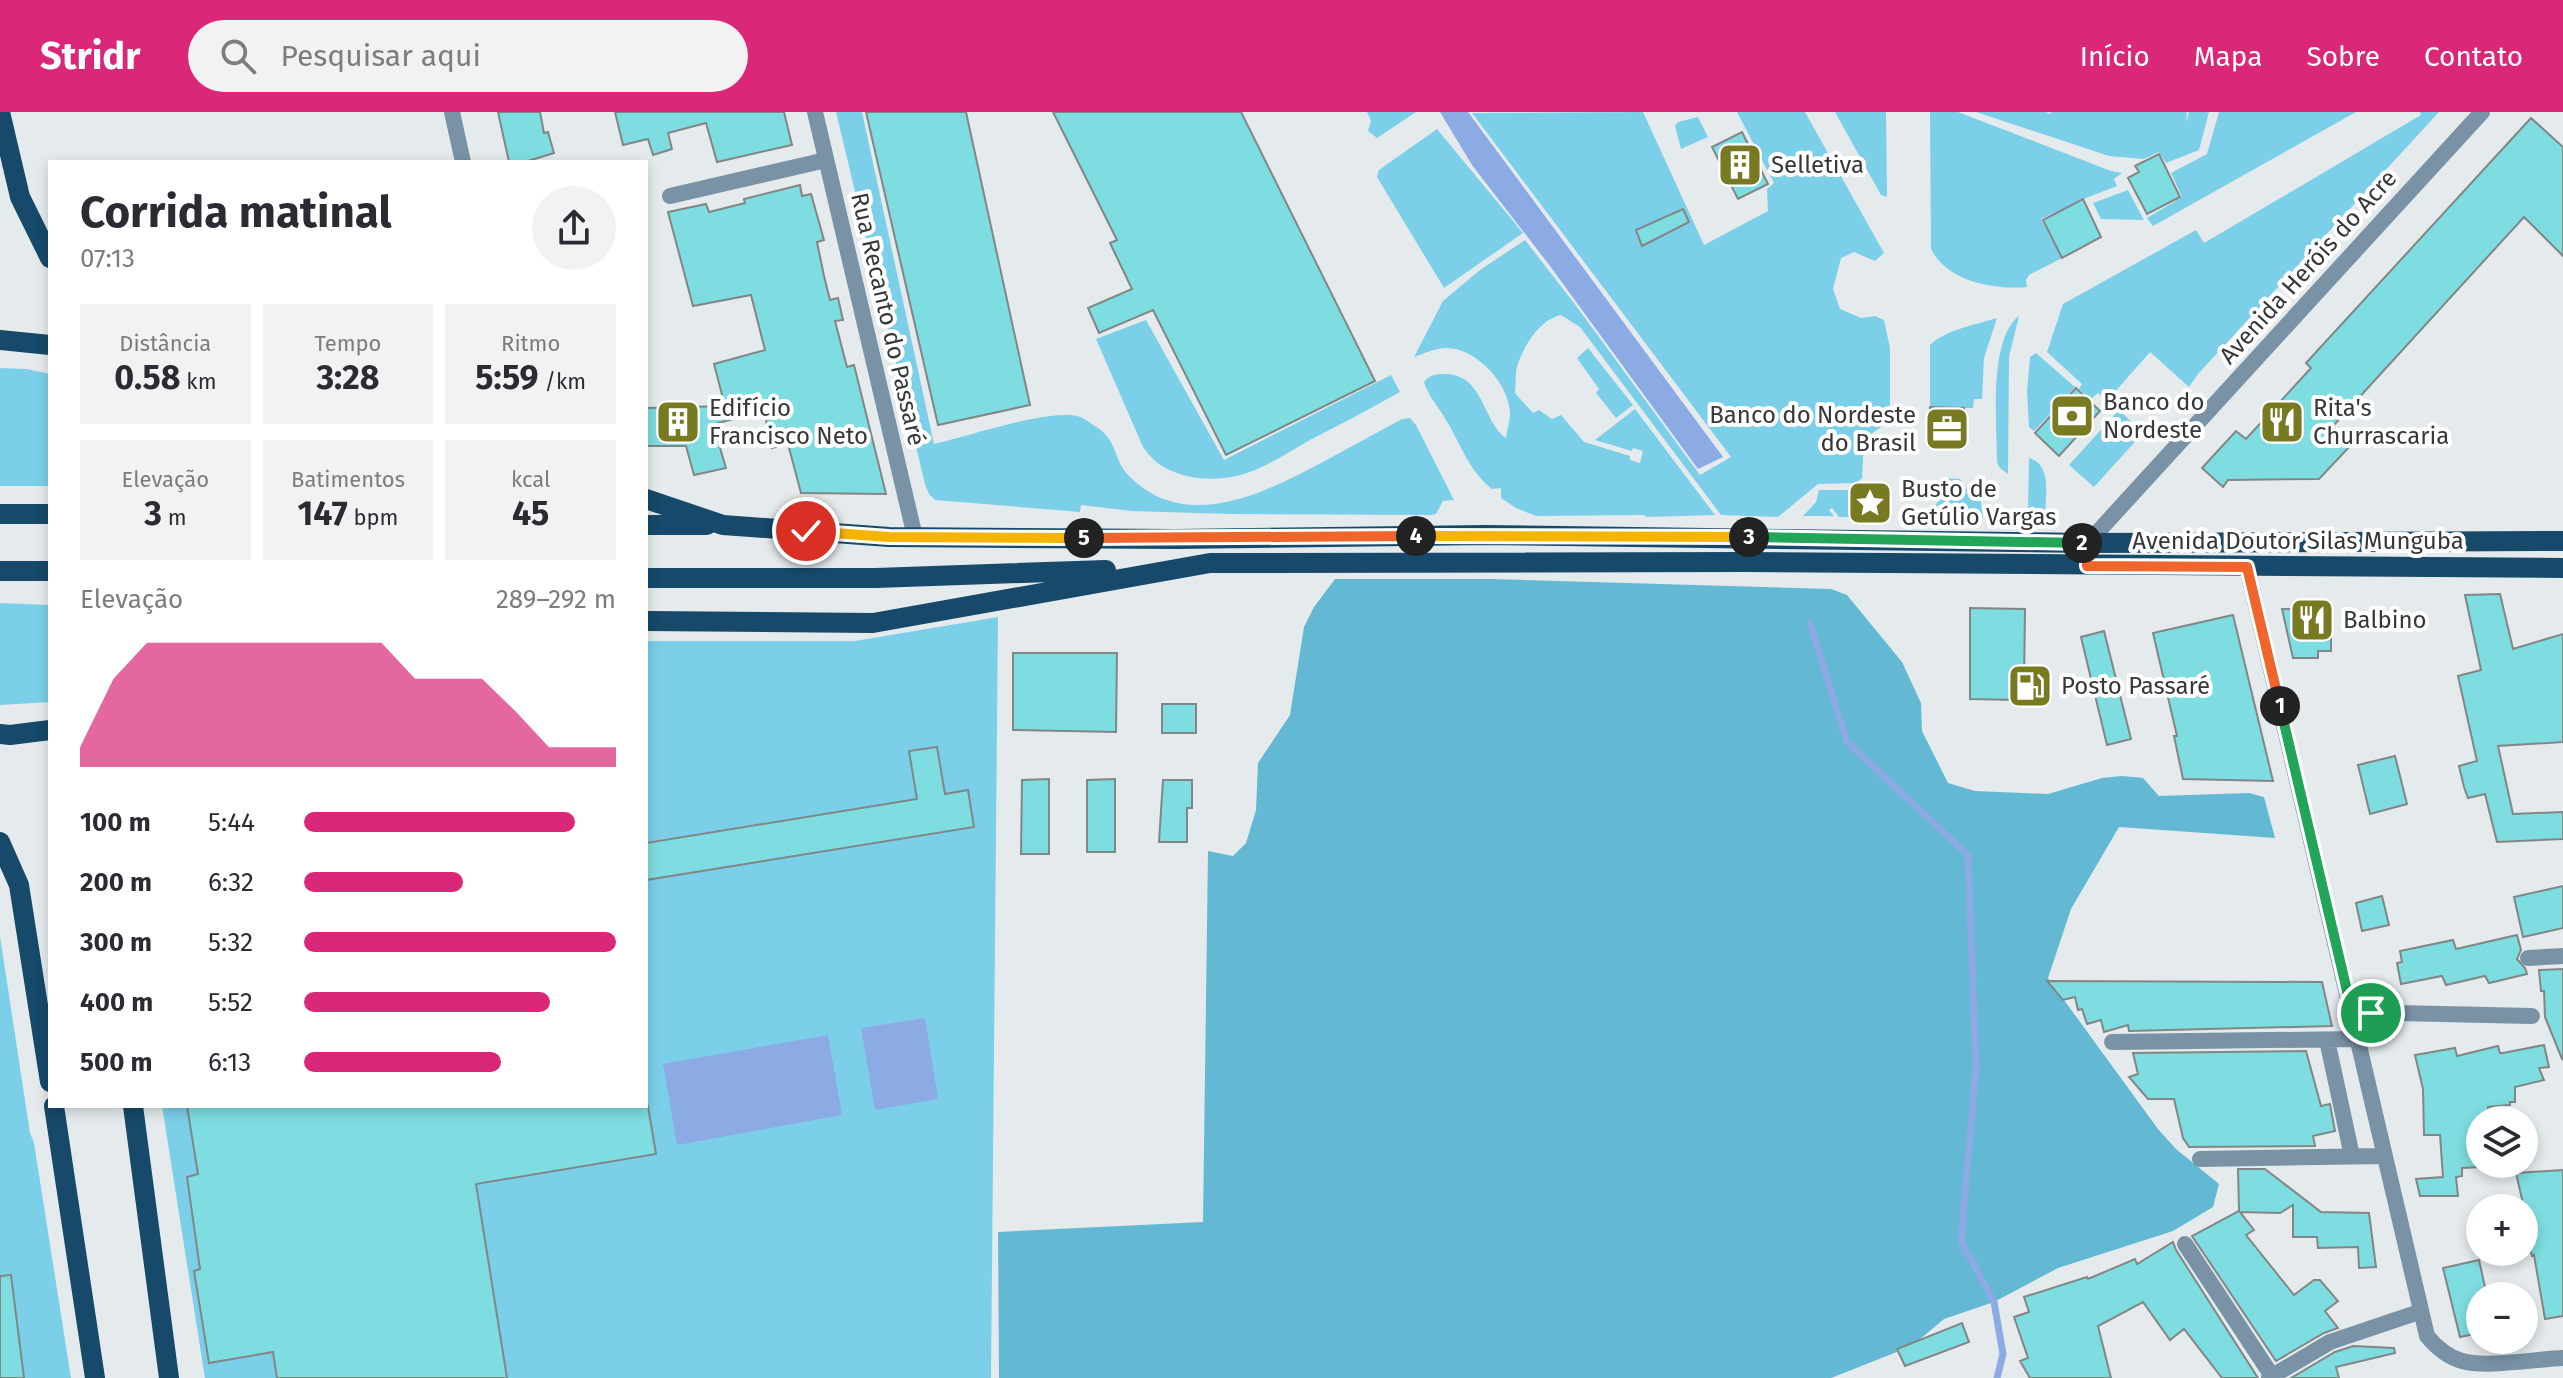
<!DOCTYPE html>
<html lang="pt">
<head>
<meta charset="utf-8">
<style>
	:root { --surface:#fff; --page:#f2f2f3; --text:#2b2b33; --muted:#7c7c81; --accent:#db2777 }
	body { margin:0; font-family:"Fira Sans",sans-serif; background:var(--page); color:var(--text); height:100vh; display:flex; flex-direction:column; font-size:30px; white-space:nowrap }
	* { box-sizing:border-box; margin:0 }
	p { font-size:26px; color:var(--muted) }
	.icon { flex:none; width:44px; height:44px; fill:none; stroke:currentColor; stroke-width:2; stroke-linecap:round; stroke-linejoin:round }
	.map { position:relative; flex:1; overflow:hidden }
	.details { position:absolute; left:48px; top:48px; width:600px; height:948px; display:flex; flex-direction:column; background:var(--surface); border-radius:0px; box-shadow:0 4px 12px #0003 }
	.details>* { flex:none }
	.buttons { position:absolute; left:2466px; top:994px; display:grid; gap:16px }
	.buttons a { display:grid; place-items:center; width:72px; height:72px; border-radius:50%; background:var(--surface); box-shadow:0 4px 12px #0003; font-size:40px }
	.pin { position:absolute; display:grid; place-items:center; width:68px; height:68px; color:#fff; margin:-34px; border:4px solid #fff; border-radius:50%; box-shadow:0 2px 8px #0007 }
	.km { position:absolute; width:40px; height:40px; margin:-20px; border-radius:50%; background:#222; color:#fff; font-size:22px; line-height:40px; text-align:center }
	.round { display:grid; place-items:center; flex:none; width:84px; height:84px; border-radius:42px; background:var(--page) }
	.summary { display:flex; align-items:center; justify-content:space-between; height:136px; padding:0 32px }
	h1 { font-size:44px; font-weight:700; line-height:60px }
	.stats { display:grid; grid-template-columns:repeat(3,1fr); gap:12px; height:136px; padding:8px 32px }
	.stats div { display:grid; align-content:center; border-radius:0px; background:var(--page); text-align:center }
	.stats b { font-size:34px; font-weight:700 }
	.stats small { font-size:22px; font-weight:400 }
	.stats p { font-size:22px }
	.chart { height:224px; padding:16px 32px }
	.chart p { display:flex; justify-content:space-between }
	.chart svg { width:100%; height:144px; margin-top:8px; fill:var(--accent); opacity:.7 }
	ul { padding:0 32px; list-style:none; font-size:26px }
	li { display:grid; grid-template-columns:128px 96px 1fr; align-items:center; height:60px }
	li i { height:20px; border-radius:10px; background:var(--accent) }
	header { display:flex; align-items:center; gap:48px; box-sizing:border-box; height:112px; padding:0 40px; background:var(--accent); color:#fff }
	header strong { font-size:38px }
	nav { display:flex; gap:44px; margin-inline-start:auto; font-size:28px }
	.search { width:560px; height:72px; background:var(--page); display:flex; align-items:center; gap:20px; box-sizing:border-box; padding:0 28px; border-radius:44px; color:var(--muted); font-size:30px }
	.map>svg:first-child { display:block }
</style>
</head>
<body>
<header>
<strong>Stridr</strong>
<div class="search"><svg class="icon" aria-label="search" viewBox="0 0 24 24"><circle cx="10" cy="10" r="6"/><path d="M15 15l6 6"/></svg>Pesquisar aqui</div>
<nav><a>Início</a><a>Mapa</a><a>Sobre</a><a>Contato</a></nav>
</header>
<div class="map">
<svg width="2563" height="1266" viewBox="0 0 2563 1266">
	<rect width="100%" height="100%" fill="#e5ebed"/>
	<!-- green -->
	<path fill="#7ccfe9" d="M836,0H862L934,332C970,324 1044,298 1077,304C1083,305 1089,310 1093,313C1120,328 1111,347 1130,365C1187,421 1264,381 1321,351C1348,336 1375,322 1402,307L1410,306L1416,313L1454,388L1443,389L1436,402L1431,403L1230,402L1131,399L1081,393L1080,400L935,388L929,382L925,372Z
		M1367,0H1416L1377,26L1368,19L1371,9Z
		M1643,0L1704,133L1768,99L1767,77L1774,71L1737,0H1805L1884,141L1875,149L1854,140L1841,146L1833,177L1840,197L1861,206L1875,204L1884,208L1890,236V298H1882L1881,315L1864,327L1862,366L1857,371L1818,372L1778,405L1721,403L1580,215L1561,203C1540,207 1522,236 1517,255C1515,264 1516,273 1515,281L1533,301L1539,298L1552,307L1561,303L1584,330L1630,344V348L1640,351L1643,339L1633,336L1632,339L1595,328L1635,297L1715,403L1647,405L1643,403L1536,404L1516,396L1501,386V376L1492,377C1467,357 1460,329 1443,303C1436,292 1428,283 1424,270C1430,262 1437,262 1447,262C1484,264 1483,310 1506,326C1507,318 1510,309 1510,301C1509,271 1475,234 1444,236C1433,237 1423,242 1414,245L1443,189L1480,158L1525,128L1574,191L1700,363L1731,345L1472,1Z
		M1835,0H1886L1887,85L1881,83Z
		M1930,0H1958L2111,59L2122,61L2114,67L2117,74L2086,86L2041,107L2062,146L2029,163L2026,168L2027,175C1995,178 1947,170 1931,137Z
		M1976,0H2046L2050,2L2051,0H2187L2186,11L2189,0H2209L2199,38L2166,51L2159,40L2144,47L2109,44Z
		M2219,0H2356L2153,114L2147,106L2182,85L2171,61L2207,42Z
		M2420,0H2439L2198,262L2189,275L2150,240L2107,289L2098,281L2091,287L2079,277L2082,272L2047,240L2063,192L2196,118L2204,131L2421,3Z
		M1698,5L1708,25L1681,37L1675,14L1678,10Z
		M1437,17L1523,121L1444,176L1377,65L1379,58Z
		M2128,78L2144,108L2101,107L2093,91Z
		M2019,204L2009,245L2008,362L2000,356L1997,350C1997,314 1988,227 2019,204Z
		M1997,206L1984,246L1982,287H1974L1973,296L1930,295V233C1947,217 1975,213 1997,206Z
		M1146,208L1224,348L1391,263L1400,280C1370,297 1339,313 1308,329C1286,342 1262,358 1236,364C1203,371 1162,365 1143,335L1096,227Z
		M1588,236L1633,293L1616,306L1596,281L1599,277L1577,246Z
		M2036,241L2075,275L2034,319L2029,315L2027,280L2030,245Z
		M0,256L27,257L50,262V374H0Z
		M2119,298L2143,321L2094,375L2069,353Z
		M2029,346C2053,353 2045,385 2045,406L2033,405L2028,401Z
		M1942,366L1960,367L1967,377L1980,384L1983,406H1931V397L1942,386Z
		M1864,372V381L1879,397L1877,405H1863L1864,396L1858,395L1857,405H1839L1832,396L1829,398L1834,404H1803L1816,390L1819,378H1855Z
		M0,491L50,493V590L0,593Z
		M998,505L991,1266H205L162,994H646V529H855Z
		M0,824L30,1021L34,1031L71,1266H0Z"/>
	<!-- forest -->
	<path fill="#63b9d3" d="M1335,467H1491L1831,477L1847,483L1902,550L1921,591L1922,619L1948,671L1975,679L2048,682L2102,666L2122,664L2143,666L2159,684L2249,681L2264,685L2275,726L2119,715L2071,797L2048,866L2158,1017L2176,1037L2219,1072L2213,1095L2173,1119L2058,1156L1994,1190L1944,1207L1912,1234L1831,1266H999L998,1120L1203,1110L1208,739L1233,744L1246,731L1256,698L1258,651L1290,603L1304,515L1314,495Z"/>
	<!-- water -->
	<path fill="#8caae4" d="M1440,0H1468L1723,345L1698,357L1550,154L1472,53Z
		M925,906L938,987L875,998L861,916Z
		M828,923L842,1003L677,1033L663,952Z"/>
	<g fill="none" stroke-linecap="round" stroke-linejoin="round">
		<!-- stream -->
		<path stroke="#8caae4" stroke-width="7" d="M1810,511L1847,630L1968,743L1976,956L1961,1129L1994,1190L2003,1242L1997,1266"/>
	</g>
	<!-- building -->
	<path fill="#7edde0" stroke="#818787" stroke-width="2" d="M498,0H540L544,21L548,20L554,41L525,50H509Z
		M615,0H784L792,33L717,50L706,11L668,21L672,37L653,43L648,27L623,33Z
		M866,0H966L1030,293L938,313Z
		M1053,0H1241L1375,269L1226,343L1153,198L1099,221L1088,196L1132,177L1110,131L1117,128Z
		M2531,6L2563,35V144L2524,105L2333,314L2352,332L2319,367L2228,368L2223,375L2202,356L2236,319L2246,327L2311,256L2306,251Z
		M1742,20L1768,72L1738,87L1712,35Z
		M2159,42L2180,85L2147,102L2128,66L2139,60L2135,54Z
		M800,73L802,84L811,82L824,128L817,130L824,164L830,188L838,186L843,208L835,209L847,255L854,253L886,382L801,381L788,332L772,336L764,299L718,311V329L726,356L694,363L686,334H646V296L725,294L714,252L765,238L751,183L693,194L668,100L706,92L709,100L745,91L744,87Z
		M2083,87L2101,125L2062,146L2043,108Z
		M1683,97L1689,110L1642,134L1636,118Z
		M2076,276L2100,299L2059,344L2035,321Z
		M1930,295L1964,296V336L1929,335Z
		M2500,482L2513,537L2563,522V630L2498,634L2513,702L2563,700V727L2497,730L2485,682L2468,686L2464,675L2459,654L2477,649L2458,564L2481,558L2465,483Z
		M1970,496L2025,497L2024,572H2015V588L1970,587Z
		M2282,497L2331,498V539H2318V546H2293Z
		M2233,503L2273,669L2183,667L2174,624H2177L2153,521Z
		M2104,519L2131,627L2107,633L2081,525Z
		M1013,541H1117L1116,620L1013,618Z
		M1162,592H1196V621H1162Z
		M937,635L945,682L968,678L974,715L646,768V731L917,687L909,639Z
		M2395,644L2407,692L2370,702L2358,653Z
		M1049,667V742H1021L1022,668Z
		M1115,667V740H1087V668Z
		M1163,668H1192V696H1187V730H1159Z
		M2563,774V816L2523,825L2514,785Z
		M2382,784L2389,813L2362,819L2356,791Z
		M2517,823L2521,838L2517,847L2525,856L2527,862L2489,871L2485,864L2446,873L2442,864L2401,872L2397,851L2402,850L2400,839L2453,828L2456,837Z
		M2563,857V946L2562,947L2545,905L2544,879H2541L2539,858Z
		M2047,869L2322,870L2332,914L2129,919L2128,913L2104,920L2101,908L2087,912L2082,897L2078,898L2075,885L2063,888Z
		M2544,933L2549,955L2539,956L2544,968L2515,975V990H2510V993L2488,995V1008H2480V1055L2462,1056V1064L2456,1065L2458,1084H2420L2416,1067L2443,1065L2440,1023H2424L2423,977L2415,943L2455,936L2457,944L2498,934L2500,941H2503Z
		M2306,939L2321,994L2330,992L2335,1019L2313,1024L2315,1034L2189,1035L2183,1026L2174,987H2148L2129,965L2138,962L2133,941Z
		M187,994H648L656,1042L476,1072L507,1266H277L273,1240L209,1251L194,1159L200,1157L187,1065L198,1062Z
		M2238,1057H2265L2321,1100L2369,1101L2376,1155L2359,1156L2358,1135L2318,1136L2317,1125H2293V1093L2280,1101L2240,1100L2254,1118L2246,1123L2294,1183L2314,1168H2320L2338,1189L2325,1199L2338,1216L2324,1221L2276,1249L2192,1124L2239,1099Z
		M2563,1058V1204L2545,1207L2534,1143L2532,1144L2524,1113V1096L2516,1061Z
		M2173,1130L2176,1138L2258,1266H2222L2184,1217L2170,1228L2143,1190L2098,1214L2111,1266H2030L2020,1249L2028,1246L2014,1205L2029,1200L2024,1185L2087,1165L2088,1167L2135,1147L2137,1152Z
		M2479,1148L2487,1184H2480V1221L2460,1225L2443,1156Z
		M11,1163L24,1266H0V1164Z
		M1962,1211L1969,1230L1905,1254L1897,1237Z
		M2353,1234L2394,1236L2395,1241L2336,1255L2339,1266H2291L2335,1240Z"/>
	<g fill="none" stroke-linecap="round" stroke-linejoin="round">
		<!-- street -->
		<path stroke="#7992a5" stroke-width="16" d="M452,0L463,50
			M815,0L915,425
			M670,84L826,48
			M2088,437V431L2105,412L2482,0
			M2247,455L2427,1224C2436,1235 2448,1245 2462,1249C2487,1256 2536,1247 2563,1246
			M2528,846L2563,844
			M2352,900L2532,904
			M2327,928L2352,1044
			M2112,930L2358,927
			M2200,1047L2385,1044
			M2185,1132L2272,1264
			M2269,1266L2330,1230L2419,1200"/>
		<!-- primary -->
		<path stroke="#16496a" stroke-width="20" d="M0,0L20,85L50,146
			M0,228L50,233
			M646,387L723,413L889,425L1176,427L1486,423L2088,431L2563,429
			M0,402H50
			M646,413H707
			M0,459H50
			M646,466H876L1106,458
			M646,509L873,511L1210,451L1746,450L2563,456
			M0,622L10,623L50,618
			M0,730L19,773L50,970
			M54,994L95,1266
			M133,994L169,1266"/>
	</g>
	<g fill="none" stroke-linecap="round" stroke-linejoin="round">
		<!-- split-1 casing -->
		<g stroke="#fff" stroke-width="16">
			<path id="split-1" d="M2280,594L2352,900L2371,901"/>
		</g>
		<!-- split-2 casing -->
		<g stroke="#fff" stroke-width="16">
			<path id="split-2" d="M2082,431H2088L2087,454L2247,455L2280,594"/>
		</g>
		<!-- split-3 casing -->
		<g stroke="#fff" stroke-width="16">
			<path id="split-3" d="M1749,425L2082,431"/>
		</g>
		<!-- split-4 casing -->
		<g stroke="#fff" stroke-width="16">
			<path id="split-4" d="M1416,424L1749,425"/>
		</g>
		<!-- split-5 casing -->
		<g stroke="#fff" stroke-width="16">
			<path id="split-5" d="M1084,426L1416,424"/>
		</g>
		<!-- split-6 casing -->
		<g stroke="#fff" stroke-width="16">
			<path id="split-6" d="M806,419L889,425L1084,426"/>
		</g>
		<!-- split-1 -->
		<use href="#split-1" stroke="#22a559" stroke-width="10"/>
		<!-- split-2 -->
		<use href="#split-2" stroke="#f0652b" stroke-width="10"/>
		<!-- split-3 -->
		<use href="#split-3" stroke="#22a559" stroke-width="10"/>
		<!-- split-4 -->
		<use href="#split-4" stroke="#f5b400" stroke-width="10"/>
		<!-- split-5 -->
		<use href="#split-5" stroke="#f0652b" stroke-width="10"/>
		<!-- split-6 -->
		<use href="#split-6" stroke="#f5b400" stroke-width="10"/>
	</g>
	<!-- icons -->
	<defs>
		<g id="building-square" transform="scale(2.3)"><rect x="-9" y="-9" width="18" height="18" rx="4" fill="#787a22" stroke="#fff"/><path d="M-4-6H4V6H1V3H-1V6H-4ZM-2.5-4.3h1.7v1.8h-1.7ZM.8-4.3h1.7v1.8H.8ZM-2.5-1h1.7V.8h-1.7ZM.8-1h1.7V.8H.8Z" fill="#fff"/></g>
		<g id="bank-square" transform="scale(2.3)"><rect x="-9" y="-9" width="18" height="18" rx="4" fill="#787a22" stroke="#fff"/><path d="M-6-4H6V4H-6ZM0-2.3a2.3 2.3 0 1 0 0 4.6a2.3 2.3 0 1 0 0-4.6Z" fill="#fff"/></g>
		<g id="restaurant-square" transform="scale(2.3)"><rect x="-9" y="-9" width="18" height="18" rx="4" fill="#787a22" stroke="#fff"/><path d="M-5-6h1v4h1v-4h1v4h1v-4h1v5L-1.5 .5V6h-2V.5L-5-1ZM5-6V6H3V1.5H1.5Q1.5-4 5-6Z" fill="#fff"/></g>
		<g id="office-square" transform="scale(2.3)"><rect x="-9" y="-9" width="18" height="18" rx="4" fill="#787a22" stroke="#fff"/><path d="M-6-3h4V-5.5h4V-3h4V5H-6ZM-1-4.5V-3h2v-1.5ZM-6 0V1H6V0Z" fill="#fff"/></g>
		<g id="sight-square" transform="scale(2.3)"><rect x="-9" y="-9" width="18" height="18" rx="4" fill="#787a22" stroke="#fff"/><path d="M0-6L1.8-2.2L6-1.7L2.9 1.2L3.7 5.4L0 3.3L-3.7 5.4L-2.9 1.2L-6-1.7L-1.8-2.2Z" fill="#fff"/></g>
		<g id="fuel-square" transform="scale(2.3)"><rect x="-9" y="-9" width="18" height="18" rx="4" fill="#787a22" stroke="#fff"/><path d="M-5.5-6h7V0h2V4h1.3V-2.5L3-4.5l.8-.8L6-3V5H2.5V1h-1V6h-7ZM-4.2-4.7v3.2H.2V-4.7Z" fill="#fff"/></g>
	</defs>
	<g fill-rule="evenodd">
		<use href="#building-square" x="1740" y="53"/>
		<use href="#bank-square" x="2072" y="304"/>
		<use href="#building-square" x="678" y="310"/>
		<use href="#restaurant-square" x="2282" y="310"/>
		<use href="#office-square" x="1947" y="317"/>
		<use href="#sight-square" x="1870" y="391"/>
		<use href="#restaurant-square" x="2312" y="508"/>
		<use href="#fuel-square" x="2030" y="574"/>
	</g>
	<g text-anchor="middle" stroke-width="8" stroke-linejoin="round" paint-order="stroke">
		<!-- poi labels -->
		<g font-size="24" fill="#353738" stroke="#fff" text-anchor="start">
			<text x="1771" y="61">Selletiva</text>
			<text x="2103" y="298">Banco do<tspan x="2103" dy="28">Nordeste</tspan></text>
			<text x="709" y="304">Edifício<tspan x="709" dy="28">Francisco Neto</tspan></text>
			<text x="2313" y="304">Rita's<tspan x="2313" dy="28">Churrascaria</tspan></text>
			<text x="1916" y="311" text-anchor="end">Banco do Nordeste<tspan x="1916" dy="28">do Brasil</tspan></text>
			<text x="1901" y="385">Busto de<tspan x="1901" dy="28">Getúlio Vargas</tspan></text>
			<text x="2343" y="516">Balbino</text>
			<text x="2061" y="582">Posto Passaré</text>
		</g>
		<!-- street labels -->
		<g font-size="24" fill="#353738" stroke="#fff">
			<text transform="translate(2308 155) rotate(-48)" y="8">Avenida Heróis do Acre</text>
			<text transform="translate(888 207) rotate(77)" y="8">Rua Recanto do Passaré</text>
			<text x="2298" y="437">Avenida Doutor Silas Munguba</text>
		</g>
	</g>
</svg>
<div class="buttons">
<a><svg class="icon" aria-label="layers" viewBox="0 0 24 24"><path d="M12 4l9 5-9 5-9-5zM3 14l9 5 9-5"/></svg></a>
<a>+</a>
<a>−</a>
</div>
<div class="pin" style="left:2371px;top:901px;background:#1e9e55"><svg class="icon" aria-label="arrive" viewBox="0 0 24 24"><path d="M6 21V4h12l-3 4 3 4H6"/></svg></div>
<div class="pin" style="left:806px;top:419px;background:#d93025"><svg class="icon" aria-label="check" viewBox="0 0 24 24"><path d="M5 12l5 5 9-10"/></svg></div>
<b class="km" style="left:2280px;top:594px">1</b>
<b class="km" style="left:2082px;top:431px">2</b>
<b class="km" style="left:1749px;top:425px">3</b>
<b class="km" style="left:1416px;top:424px">4</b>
<b class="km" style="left:1084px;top:426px">5</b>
<section class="details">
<div class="summary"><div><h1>Corrida matinal</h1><p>07:13</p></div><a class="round"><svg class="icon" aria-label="share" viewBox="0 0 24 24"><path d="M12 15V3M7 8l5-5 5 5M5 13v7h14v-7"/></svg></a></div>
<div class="stats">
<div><p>Distância</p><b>0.58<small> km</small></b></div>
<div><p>Tempo</p><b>3:28</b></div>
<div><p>Ritmo</p><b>5:59<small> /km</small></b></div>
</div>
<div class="stats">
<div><p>Elevação</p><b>3<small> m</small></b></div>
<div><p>Batimentos</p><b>147<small> bpm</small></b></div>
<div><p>kcal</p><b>45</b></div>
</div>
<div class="chart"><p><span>Elevação</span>289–292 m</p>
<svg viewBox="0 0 160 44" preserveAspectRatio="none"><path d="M0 44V38L10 17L20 6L30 6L40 6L50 6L60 6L70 6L80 6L90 6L100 17L110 17L120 17L130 27L140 38L150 38L160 38V44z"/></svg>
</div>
<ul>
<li><b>100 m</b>5:44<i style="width:87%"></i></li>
<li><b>200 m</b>6:32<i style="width:51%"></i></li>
<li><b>300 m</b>5:32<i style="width:100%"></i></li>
<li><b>400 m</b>5:52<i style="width:79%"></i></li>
<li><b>500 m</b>6:13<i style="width:63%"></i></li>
</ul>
</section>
</div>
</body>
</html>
